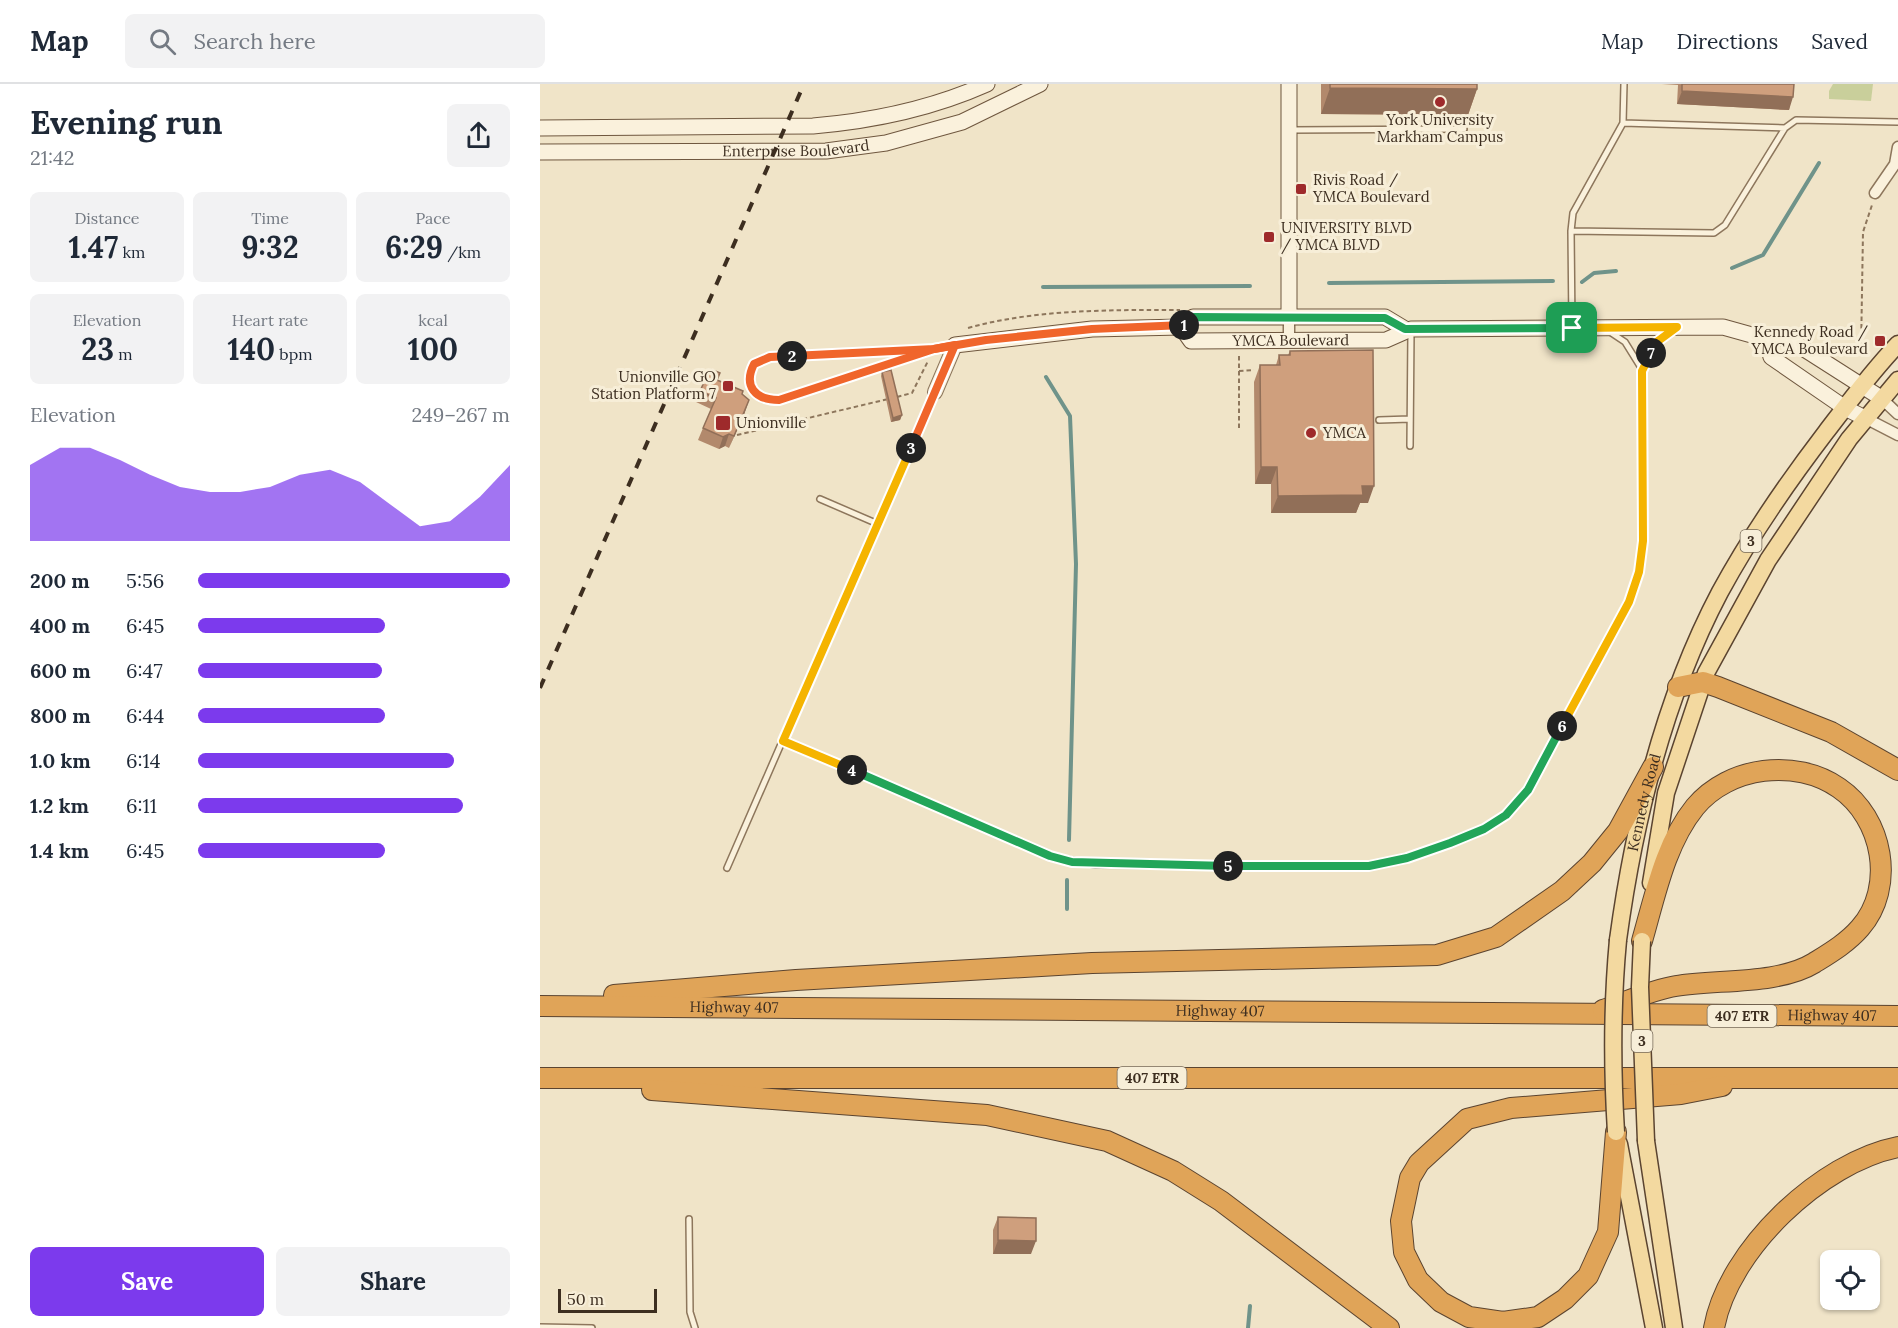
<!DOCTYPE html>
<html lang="en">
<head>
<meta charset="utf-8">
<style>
	:root { --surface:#fff; --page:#f2f2f3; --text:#1f2937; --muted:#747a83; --line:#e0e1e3; --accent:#7c3aed }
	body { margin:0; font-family:Lora,serif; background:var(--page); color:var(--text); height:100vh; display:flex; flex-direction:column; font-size:22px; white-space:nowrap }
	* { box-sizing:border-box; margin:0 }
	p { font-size:20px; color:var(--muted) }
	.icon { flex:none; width:33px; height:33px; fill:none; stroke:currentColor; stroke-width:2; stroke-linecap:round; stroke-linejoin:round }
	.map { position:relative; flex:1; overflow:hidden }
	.drawer { display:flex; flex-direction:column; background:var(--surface); width:540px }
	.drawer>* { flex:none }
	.controls { position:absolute; left:1280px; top:1166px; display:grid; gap:12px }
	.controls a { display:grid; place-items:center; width:60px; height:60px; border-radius:9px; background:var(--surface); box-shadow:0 2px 4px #0004; font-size:30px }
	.scale { position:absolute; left:18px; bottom:15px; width:99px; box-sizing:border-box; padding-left:6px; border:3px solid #3d2e20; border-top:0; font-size:16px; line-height:21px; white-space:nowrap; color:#3d2e20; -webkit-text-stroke:4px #f7eed8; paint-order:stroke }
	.pin { position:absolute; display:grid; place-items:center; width:51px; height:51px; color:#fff; margin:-26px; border-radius:12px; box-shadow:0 3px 9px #0006 }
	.km { position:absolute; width:30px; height:30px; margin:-15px; border-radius:50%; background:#222; color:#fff; font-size:16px; line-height:30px; text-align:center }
	.round { display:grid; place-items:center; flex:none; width:63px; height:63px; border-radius:9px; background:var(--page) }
	.overview { display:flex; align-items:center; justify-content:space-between; height:102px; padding:0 30px }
	h1 { font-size:33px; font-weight:700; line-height:45px }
	.figures { display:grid; grid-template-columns:repeat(3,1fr); gap:9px; height:102px; padding:6px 30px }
	.figures div { display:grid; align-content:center; border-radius:9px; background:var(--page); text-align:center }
	.figures b { font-size:30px; font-weight:700 }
	.figures small { font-size:16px; font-weight:400 }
	.figures p { font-size:16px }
	.chart { height:168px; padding:12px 30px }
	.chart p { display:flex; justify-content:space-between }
	.chart svg { width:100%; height:108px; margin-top:6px; fill:var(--accent); opacity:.7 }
	.button { display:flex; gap:12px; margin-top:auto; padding:12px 30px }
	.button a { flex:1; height:69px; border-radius:9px; background:var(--accent); color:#fff; font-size:24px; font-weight:700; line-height:69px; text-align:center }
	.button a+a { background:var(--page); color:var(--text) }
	ul { padding:0 30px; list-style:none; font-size:20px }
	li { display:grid; grid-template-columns:96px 72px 1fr; align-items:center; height:45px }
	li i { height:15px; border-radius:8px; background:var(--accent) }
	header { display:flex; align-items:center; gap:36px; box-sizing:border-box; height:84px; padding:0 30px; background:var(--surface); border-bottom:2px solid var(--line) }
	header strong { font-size:28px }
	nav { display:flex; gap:33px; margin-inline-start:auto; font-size:21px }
	.search { width:420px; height:54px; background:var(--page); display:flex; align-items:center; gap:15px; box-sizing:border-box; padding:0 21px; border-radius:9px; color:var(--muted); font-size:22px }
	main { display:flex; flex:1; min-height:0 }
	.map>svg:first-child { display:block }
</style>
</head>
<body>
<header>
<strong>Map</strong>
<div class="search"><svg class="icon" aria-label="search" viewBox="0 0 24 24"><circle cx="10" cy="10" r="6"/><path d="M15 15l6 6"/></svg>Search here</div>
<nav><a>Map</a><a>Directions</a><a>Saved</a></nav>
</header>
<main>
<section class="drawer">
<div class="overview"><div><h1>Evening run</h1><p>21:42</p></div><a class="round"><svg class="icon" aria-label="share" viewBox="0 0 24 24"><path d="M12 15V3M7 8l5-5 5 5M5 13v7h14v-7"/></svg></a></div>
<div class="figures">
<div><p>Distance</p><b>1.47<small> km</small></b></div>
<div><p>Time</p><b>9:32</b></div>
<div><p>Pace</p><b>6:29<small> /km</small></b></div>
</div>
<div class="figures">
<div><p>Elevation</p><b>23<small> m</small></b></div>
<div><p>Heart rate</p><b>140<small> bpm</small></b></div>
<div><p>kcal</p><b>100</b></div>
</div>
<div class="chart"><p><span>Elevation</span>249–267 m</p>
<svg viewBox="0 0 160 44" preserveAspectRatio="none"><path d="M0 44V13L10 6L20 6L30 11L40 17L50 22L60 24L70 24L80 22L90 17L100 15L110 20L120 29L130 38L140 36L150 26L160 13V44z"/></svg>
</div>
<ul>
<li><b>200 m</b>5:56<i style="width:100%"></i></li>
<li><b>400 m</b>6:45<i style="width:60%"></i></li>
<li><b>600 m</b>6:47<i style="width:59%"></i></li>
<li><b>800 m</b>6:44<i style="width:60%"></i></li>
<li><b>1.0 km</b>6:14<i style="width:82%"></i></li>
<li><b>1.2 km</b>6:11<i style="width:85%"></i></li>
<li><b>1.4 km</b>6:45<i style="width:60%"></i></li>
</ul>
<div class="button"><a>Save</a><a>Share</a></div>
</section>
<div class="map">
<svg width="1358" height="1244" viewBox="0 0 1358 1244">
	<rect width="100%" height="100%" fill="#f0e4c8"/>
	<!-- green -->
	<path fill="#c9cf9b" d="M1293,0H1333L1331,17L1289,15V7Z"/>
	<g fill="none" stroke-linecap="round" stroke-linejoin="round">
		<!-- stream -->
		<path stroke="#6f938a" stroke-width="4" d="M1192,184L1223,171L1279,79
			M1042,198L1054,189L1076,187
			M789,199L1013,197
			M503,203L710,202
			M506,293L530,332L536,480L529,756
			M527,796V825
			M708,1244L710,1222"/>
		<!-- service casing -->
		<g stroke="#8d765c" stroke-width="8">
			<path id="service" d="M1083,39L1245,44
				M752,46L924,45
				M1031,147L1033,129L1083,39L1084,0
				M1032,243L1031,147L1174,149L1185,141L1245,44L1256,36L1358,38
				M1070,248L1085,258L1103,287
				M395,265L239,316C216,316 203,302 214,280L230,273L395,265L411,262
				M839,336L870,335
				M870,362L871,247
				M280,415L338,440
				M243,657L510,772L556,781L829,782C868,773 938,757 967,730C974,723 981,714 988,706L1089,518L1099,488L1103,457V287L1118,257L1132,247
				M187,784L394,309
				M149,1135L150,1228L155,1244
				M0,1243L52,1244"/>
		</g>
		<!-- minor casing -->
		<g stroke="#8d765c" stroke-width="13">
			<path id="minor" d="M1335,109L1355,80L1358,63
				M749,233V256
				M1341,314L1358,330
				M1327,335L1358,351"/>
		</g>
		<!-- tertiary casing -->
		<g stroke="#8d765c" stroke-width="16">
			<path id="tertiary" d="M395,308L415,261"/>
		</g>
		<!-- secondary casing -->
		<g stroke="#6f573f" stroke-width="17">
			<g id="secondary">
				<path d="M749,0V233"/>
				<path d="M0,44L273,42C333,37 391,25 447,0"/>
				<path id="s1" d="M0,68L286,67L346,59L422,38L500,0"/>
				<path id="s2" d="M641,243L651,257L846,256L871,245L1183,243L1226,255L1247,254L1341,314"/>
				<path d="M1226,255L1231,273L1305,324L1327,335"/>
				<path d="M415,261L552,245L641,243L653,233H845L865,245"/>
			</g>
		</g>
		<!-- primary casing -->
		<g stroke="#5b4430" stroke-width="19">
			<g id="primary">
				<path d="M1111,799L1126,709L1166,589L1228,476L1309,355L1358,296"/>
				<path id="s3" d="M1078,856C1094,738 1124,614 1180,508C1211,451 1247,399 1286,348C1309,318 1332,287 1358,260"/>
				<path d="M1106,1057L1134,1244"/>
				<path d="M1079,1060L1114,1244"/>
			</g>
		</g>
		<!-- motorway casing -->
		<g stroke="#5b4430" stroke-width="22">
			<g id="motorway">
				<path d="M1138,603L1163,598L1178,603L1291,648L1358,686"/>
				<path d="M74,911L256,896L552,879L897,871L956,853L1022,807L1052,779L1078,747L1113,683"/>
				<path id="s4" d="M0,922L1358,932"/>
				<path d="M1063,926C1086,918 1111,906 1136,902C1176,895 1238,901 1274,879C1290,869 1307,859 1320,844C1356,803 1343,734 1299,704C1256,674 1189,682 1155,723C1125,760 1115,812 1102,857"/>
				<path d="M0,994H1358"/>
				<path d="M112,1006L447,1031L567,1057L633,1087L681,1117L849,1244"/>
				<path d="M1076,1048L1068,1148L1048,1192L1025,1215L998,1233L963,1238L929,1233L901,1218L878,1196L864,1168L861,1137L870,1094L879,1079L927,1035L971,1024L1141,1010L1182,1002"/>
				<path d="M1174,1244C1188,1166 1281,1078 1358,1063"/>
			</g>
		</g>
		<!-- path -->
		<path stroke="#8d765c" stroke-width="2" stroke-dasharray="4.5 3" stroke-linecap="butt" d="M428,244C496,225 570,226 640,226
			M1321,267L1323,148L1332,121
			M699,272V345
			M699,287L714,286
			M357,313L372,309L388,277
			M197,351L348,315"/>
		<!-- service -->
		<use href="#service" stroke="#faf1dc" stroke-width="5"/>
		<!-- minor -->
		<use href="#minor" stroke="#faf1dc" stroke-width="10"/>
		<!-- tertiary -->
		<use href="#tertiary" stroke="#faf1dc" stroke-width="14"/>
		<!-- secondary -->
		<use href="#secondary" stroke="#faf1dc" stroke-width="15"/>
		<!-- primary -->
		<use href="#primary" stroke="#f3d9a0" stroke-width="16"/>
		<!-- motorway -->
		<use href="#motorway" stroke="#e0a458" stroke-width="20"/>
		<!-- rail -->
		<path stroke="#3d2e20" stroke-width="4" stroke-dasharray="10 10" stroke-linecap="butt" d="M0,604L264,0"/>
		<!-- primary-bridge casing -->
		<g stroke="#5b4430" stroke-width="19" stroke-linecap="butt">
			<path id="primary-bridge" d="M1102,857L1100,903L1106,1057
				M1076,1048C1072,984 1072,920 1078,856"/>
		</g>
		<!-- primary-bridge -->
		<use href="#primary-bridge" stroke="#f3d9a0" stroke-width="16"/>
	</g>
	<!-- wall -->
	<path fill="#b2896c" d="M781,0H937V5L928,31L781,30Z
		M1122,0H1254L1249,26L1137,20L1138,1Z
		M750,267L828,419H820L816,429H731V400H715L714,298L720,281H736L739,271H748Z
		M342,288L362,331L360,336L351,338L341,292Z
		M177,296L202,310L205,328L189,364L185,362L179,365L158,356L171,325L156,318L160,307Z
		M458,1133L491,1170H453V1146Z"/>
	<!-- shaded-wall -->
	<path fill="#916f58" d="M790,4L937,5L928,31L781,30Z
		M1142,7L1253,13L1249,26L1137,20Z
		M209,316L205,328L189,364Z
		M362,331L360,336L351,338L353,334Z
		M189,350L185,362L179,365L183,353Z
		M721,383H737L731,400H715Z
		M822,402H834L828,419H820L816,429H731L738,412Z
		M458,1156L496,1157L491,1170H453Z"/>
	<!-- building -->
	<path fill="#cf9f7d" stroke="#916f58" stroke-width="1.5" d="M790,0H937V5L790,4Z
		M1142,0H1254L1253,13L1142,7Z
		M833,266L834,402H822L823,411L738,412L737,383H721L720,281H740L739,271H750V267Z
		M170,285L180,289L177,296L203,307L202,310L209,316L194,352L189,350L183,353L163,344L176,314L160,307Z
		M351,286L362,331L353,334L342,288Z
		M458,1133L496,1134V1157L458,1156Z"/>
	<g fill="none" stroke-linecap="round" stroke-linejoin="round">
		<!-- split-1 casing -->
		<g stroke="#fff" stroke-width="12">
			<path id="split-1" d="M644,241L653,233L845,234L865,245L1032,244"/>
		</g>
		<!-- split-2 casing -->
		<g stroke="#fff" stroke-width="12">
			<path id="split-2" d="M252,272L394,265L446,256L552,245L644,241"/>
		</g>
		<!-- split-3 casing -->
		<g stroke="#fff" stroke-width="12">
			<path id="split-3" d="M252,272L230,273L214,280C203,302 215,316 239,316L394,265L415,261L371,364"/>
		</g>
		<!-- split-4 casing -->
		<g stroke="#fff" stroke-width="12">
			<path id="split-4" d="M312,686L243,657L371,364"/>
		</g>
		<!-- split-5 casing -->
		<g stroke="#fff" stroke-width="12">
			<path id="split-5" d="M312,686L510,772L532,778L688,782"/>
		</g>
		<!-- split-6 casing -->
		<g stroke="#fff" stroke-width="12">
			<path id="split-6" d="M688,782H829L867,774L910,759L944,745L966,731L988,706L1022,642"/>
		</g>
		<!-- split-7 casing -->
		<g stroke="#fff" stroke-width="12">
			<path id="split-7" d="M1022,642L1089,518L1099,488L1103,457L1102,287L1111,269"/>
		</g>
		<!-- split-8 casing -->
		<g stroke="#fff" stroke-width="12">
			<path id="split-8" d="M1032,244L1137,243L1118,257L1111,269"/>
		</g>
		<!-- split-1 -->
		<use href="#split-1" stroke="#22a559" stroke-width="8"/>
		<!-- split-2 -->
		<use href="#split-2" stroke="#f0652b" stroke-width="8"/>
		<!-- split-3 -->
		<use href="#split-3" stroke="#f0652b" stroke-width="8"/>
		<!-- split-4 -->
		<use href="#split-4" stroke="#f5b400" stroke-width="8"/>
		<!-- split-5 -->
		<use href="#split-5" stroke="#22a559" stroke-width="8"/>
		<!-- split-6 -->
		<use href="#split-6" stroke="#22a559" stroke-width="8"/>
		<!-- split-7 -->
		<use href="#split-7" stroke="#f5b400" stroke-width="8"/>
		<!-- split-8 -->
		<use href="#split-8" stroke="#f5b400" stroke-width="8"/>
	</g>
	<!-- markers -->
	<g fill="#9e2a2b" stroke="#f7eed8" stroke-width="2">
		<circle cx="900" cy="18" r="6"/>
		<rect x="755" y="99" width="12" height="12" rx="3"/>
		<rect x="723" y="147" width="12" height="12" rx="3"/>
		<rect x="1334" y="251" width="12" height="12" rx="3"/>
		<rect x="182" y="296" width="12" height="12" rx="3"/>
		<rect x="175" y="331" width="16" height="16" rx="3"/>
		<circle cx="771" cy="349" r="6"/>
	</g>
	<g text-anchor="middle" stroke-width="6" stroke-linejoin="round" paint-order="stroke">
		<!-- shield labels -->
		<g fill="#f7eed8" stroke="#756857" stroke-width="1.5">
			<rect x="1200.5" y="446" width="21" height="22" rx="4.5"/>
			<rect x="1167.5" y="921" width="69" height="22" rx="4.5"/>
			<rect x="1091.5" y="946" width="21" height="22" rx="4.5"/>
			<rect x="577.5" y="983" width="69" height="22" rx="4.5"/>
		</g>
		<g font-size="14" font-weight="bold" fill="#3d2e20">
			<text x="1211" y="462">3</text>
			<text x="1202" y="937">407 ETR</text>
			<text x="1102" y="962">3</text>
			<text x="612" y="999">407 ETR</text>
		</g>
		<!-- poi labels -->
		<g font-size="15" fill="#3d2e20" stroke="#f7eed8" text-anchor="start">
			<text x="900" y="41" text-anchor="middle">York University<tspan x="900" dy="17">Markham Campus</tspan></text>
			<text x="773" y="101">Rivis Road /<tspan x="773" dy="17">YMCA Boulevard</tspan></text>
			<text x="741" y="149">UNIVERSITY BLVD<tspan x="741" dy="17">/ YMCA BLVD</tspan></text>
			<text x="1328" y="253" text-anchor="end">Kennedy Road /<tspan x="1328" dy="17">YMCA Boulevard</tspan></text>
			<text x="176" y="298" text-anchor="end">Unionville GO<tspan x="176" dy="17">Station Platform 7</tspan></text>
			<text x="196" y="344">Unionville</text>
			<text x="783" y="354">YMCA</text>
		</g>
		<!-- street labels -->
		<g font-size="15" fill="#3d2e20" stroke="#f7eed8">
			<text dy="5" stroke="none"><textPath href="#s1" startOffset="256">Enterprise Boulevard</textPath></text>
			<text dy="5" stroke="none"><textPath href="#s2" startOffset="117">YMCA Boulevard</textPath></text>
			<text dy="5" stroke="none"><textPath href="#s3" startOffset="140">Kennedy Road</textPath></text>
			<text dy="5" stroke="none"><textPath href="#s4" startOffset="194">Highway 407</textPath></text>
			<text dy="5" stroke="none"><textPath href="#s4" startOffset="680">Highway 407</textPath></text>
			<text dy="5" stroke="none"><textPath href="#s4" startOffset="1292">Highway 407</textPath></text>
		</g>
	</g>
</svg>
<div class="controls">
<a><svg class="icon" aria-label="locate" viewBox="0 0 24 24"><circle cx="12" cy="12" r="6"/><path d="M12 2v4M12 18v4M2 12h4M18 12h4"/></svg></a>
</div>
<div class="scale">50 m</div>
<div class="pin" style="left:1032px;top:244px;background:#1e9e55"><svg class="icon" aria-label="arrive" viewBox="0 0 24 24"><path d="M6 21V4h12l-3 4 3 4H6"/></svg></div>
<b class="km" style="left:644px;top:241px">1</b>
<b class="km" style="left:252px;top:272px">2</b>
<b class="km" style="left:371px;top:364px">3</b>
<b class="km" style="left:312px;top:686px">4</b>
<b class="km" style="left:688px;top:782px">5</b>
<b class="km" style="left:1022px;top:642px">6</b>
<b class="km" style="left:1111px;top:269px">7</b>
</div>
</main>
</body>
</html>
